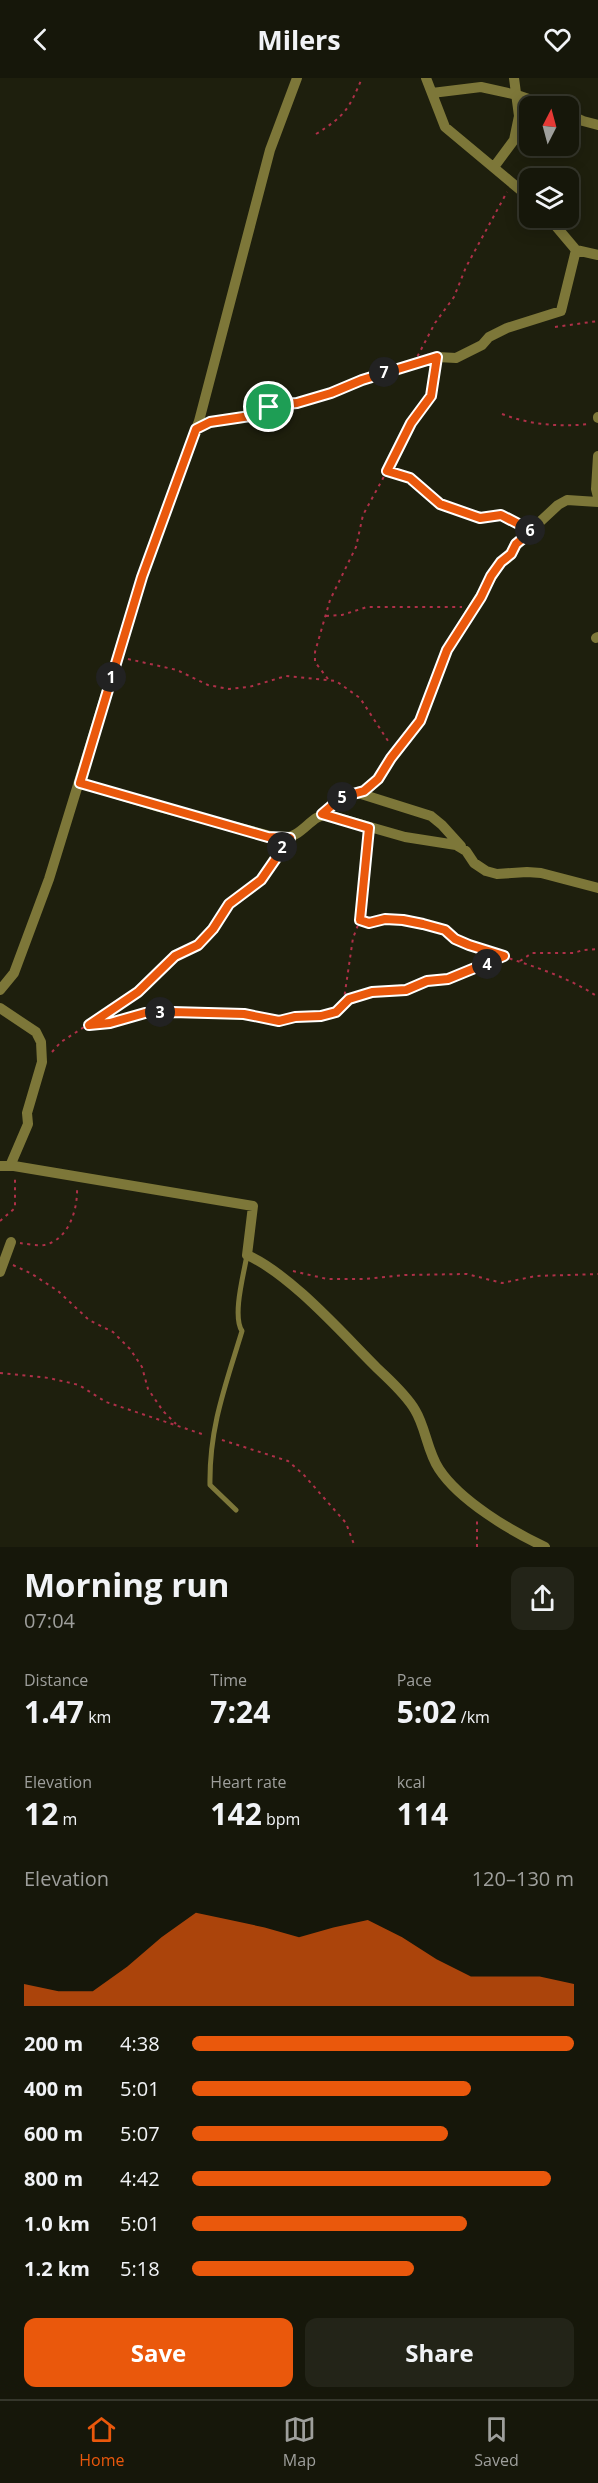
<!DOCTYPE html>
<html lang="en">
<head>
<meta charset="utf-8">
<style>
	:root { --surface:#16170a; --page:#232418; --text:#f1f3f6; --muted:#9e9f9c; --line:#35362b; --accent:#ea580c }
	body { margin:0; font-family:"Open Sans",sans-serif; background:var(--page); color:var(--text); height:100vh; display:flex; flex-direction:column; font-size:22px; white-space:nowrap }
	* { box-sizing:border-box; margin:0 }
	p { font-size:20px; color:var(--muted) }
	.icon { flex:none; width:33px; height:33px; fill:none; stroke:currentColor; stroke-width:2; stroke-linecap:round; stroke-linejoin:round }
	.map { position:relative; height:1469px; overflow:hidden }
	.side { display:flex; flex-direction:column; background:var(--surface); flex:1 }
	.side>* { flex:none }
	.needle { width:39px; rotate:6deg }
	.buttons { position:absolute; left:519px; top:18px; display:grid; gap:12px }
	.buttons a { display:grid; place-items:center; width:60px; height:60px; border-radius:12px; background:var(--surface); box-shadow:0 3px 15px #0003,0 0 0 2px var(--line); font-size:30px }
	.pin { position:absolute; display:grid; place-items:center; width:51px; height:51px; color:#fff; margin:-26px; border:3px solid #fff; border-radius:50%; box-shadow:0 2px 6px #0007 }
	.km { position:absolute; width:30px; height:30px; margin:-15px; border-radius:50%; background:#222; color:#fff; font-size:16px; line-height:30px; text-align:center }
	.round { display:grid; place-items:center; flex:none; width:63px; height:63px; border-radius:12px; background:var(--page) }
	.headline { display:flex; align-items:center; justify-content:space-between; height:102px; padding:0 24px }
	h1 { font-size:33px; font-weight:700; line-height:45px }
	.metrics { display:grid; grid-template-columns:repeat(3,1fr); gap:9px; height:102px; padding:6px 24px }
	.metrics div { display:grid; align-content:center }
	.metrics b { font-size:30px; font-weight:700 }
	.metrics small { font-size:16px; font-weight:400 }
	.metrics p { font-size:16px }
	.chart { height:168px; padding:12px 24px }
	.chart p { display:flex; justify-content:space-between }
	.chart svg { width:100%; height:108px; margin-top:6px; fill:var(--accent); opacity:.7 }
	.button { display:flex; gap:12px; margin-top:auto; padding:12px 24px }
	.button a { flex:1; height:69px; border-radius:12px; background:var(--accent); color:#fff; font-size:24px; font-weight:700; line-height:69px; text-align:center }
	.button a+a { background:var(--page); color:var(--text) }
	ul { padding:0 24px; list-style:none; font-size:20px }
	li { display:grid; grid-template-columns:96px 72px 1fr; align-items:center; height:45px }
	li i { height:15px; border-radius:8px; background:var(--accent) }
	header { display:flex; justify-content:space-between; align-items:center; height:78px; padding:0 24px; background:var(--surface); font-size:27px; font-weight:700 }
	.menu { display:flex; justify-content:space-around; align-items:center; height:84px; border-top:2px solid var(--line); background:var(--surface); font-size:16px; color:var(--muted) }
	.menu a { display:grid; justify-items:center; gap:3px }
	.menu .selected { color:var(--accent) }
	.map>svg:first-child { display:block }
</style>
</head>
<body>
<header><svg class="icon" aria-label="back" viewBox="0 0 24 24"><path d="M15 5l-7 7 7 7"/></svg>Milers<svg class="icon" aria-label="heart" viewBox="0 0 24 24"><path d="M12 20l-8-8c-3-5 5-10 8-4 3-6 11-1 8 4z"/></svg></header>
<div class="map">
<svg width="598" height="1469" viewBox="0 0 598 1469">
	<rect width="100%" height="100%" fill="#1e1f0d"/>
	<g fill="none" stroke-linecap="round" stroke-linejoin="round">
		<!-- path -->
		<path stroke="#ae3048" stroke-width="2" stroke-dasharray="3 4.5" stroke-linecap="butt" d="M316,56C345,38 349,31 362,0
			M555,249L598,243
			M414,285L435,245L454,219L466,189L507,114
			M502,336C531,347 559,349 590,346
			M209,344L257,337L274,327L297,325L331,315L362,302L426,282
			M387,393L411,345L431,318L436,289
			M326,538L342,537L367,529H462
			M128,581L177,592L208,607L229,611L249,609L286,598L336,603L360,620L390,666
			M328,601L315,584V574L330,522L356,469L363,437L387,393L410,401L439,426L480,440L501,437L522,447
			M360,842C371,845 378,841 388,841C411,841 438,846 455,861C502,881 555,890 598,919
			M520,883L532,875H574L583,872L598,871
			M343,926L349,921L372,914L406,912L427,903L448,901L504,878
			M89,947L110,945L145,935L208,934L244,936L279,943L295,939L321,938L336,934L344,921L353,860L360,842L367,759
			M52,974L61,964L138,914L175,878L198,867L213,851L229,826L261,802L280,772
			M0,1143L15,1130V1098
			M20,1165C27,1166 37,1168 44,1167C69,1162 78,1131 77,1109
			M13,1187L32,1196L58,1213L89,1242L113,1254L130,1271L142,1289L148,1311L163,1333L176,1346
			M293,1193L327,1201H365L405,1197L467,1196L502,1205L536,1198L598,1196
			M0,1295L49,1300L79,1307L106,1324L205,1357
			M222,1362L288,1383L303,1396L346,1445L355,1469
			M477,1469V1443"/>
		<!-- service -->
		<path stroke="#7d7739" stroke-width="5" d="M236,1432L210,1407C209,1349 226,1306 242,1253C232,1238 244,1195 247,1177"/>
		<!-- minor -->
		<path stroke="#7d7739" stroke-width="10" d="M426,0L445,49L530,120
			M432,15L481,9L517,17L549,28
			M568,36L583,43L598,47
			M494,89L514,62L519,38L514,0
			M549,140L576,172L598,177
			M437,279L456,280L482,267L489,259L507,250L561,233L576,172
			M598,339V340
			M598,378L596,411L598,419
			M596,560L598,559
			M80,705L159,729L282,761C303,759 312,735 328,737L405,759L456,767L466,773L474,785L486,793L497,796L527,794L541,795L598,810
			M358,715L364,713L378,701L391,680L420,643L447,572L501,484L507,481L516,466L558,427L567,422L598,424
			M322,736L342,719L358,715L431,738L442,747L461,768
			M0,912L14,895L49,801L142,499L199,343L270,72L297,0
			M0,930L36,954L41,964L42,984L27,1035L28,1046L10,1088
			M0,1088H14L253,1128L247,1177C290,1196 341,1254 375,1288C388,1301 405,1315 415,1332C426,1350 427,1373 439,1391C460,1423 511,1453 545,1469
			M0,1194L11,1164"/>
	</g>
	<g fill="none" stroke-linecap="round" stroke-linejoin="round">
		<!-- route casing -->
		<g stroke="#fff" stroke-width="12">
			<path id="route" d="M437,279L431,318L411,345L387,393L410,400L440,426L480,440L501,437L532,453L516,466L511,476L501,484L491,498L481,519L447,572L420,643L391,680L378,701L364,713L342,719L322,736L369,750L360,842L369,845L385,841L403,842L423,846L445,852L455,861L469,867L504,878L448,901L427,903L406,912L372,914L349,921L336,934L321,938L295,939L279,943L244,936L172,934L145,935L110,945L89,947L138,914L175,878L198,867L213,851L229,826L261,802L290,760L268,759L80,705L142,499L196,351L210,344L257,337L274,327L297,325L331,315L362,302Z"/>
		</g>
		<!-- route -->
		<use href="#route" stroke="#ea580c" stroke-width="8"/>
	</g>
</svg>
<div class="buttons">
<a><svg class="needle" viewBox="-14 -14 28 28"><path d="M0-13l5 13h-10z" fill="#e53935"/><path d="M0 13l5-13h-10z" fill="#9e9f9c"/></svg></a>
<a><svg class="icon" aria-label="layers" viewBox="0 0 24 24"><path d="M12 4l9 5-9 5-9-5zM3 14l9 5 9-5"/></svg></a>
</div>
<div class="pin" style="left:269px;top:329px;background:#1e9e55"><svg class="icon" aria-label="arrive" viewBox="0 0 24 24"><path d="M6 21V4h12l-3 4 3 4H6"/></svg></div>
<b class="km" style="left:111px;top:599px">1</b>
<b class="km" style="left:282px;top:769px">2</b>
<b class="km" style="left:160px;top:934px">3</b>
<b class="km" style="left:487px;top:886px">4</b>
<b class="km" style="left:342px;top:719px">5</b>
<b class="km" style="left:530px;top:452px">6</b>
<b class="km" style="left:384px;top:294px">7</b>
</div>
<section class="side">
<div class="headline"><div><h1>Morning run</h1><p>07:04</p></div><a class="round"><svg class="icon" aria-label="share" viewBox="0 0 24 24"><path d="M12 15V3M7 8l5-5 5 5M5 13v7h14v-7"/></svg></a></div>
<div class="metrics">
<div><p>Distance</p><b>1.47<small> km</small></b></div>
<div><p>Time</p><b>7:24</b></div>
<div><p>Pace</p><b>5:02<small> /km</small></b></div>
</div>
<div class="metrics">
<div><p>Elevation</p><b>12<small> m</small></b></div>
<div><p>Heart rate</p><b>142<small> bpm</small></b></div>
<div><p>kcal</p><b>114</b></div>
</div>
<div class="chart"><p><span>Elevation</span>120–130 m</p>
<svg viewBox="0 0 160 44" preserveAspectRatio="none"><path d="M0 44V35L10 38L20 38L30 28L40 16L50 6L60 9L70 12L80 16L90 12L100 9L110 16L120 25L130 32L140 32L150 32L160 35V44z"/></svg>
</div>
<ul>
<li><b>200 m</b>4:38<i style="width:100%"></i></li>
<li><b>400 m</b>5:01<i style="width:73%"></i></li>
<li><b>600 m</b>5:07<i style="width:67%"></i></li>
<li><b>800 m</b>4:42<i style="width:94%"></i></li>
<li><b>1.0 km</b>5:01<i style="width:72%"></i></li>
<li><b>1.2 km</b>5:18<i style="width:58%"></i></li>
</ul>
<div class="button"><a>Save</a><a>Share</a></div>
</section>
<nav class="menu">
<a class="selected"><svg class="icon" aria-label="home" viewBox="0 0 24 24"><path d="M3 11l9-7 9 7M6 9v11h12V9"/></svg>Home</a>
<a><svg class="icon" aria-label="map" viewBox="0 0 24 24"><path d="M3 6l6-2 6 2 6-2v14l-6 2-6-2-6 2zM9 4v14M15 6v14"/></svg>Map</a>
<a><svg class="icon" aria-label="saved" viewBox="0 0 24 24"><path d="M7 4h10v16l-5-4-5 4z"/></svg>Saved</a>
</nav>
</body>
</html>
